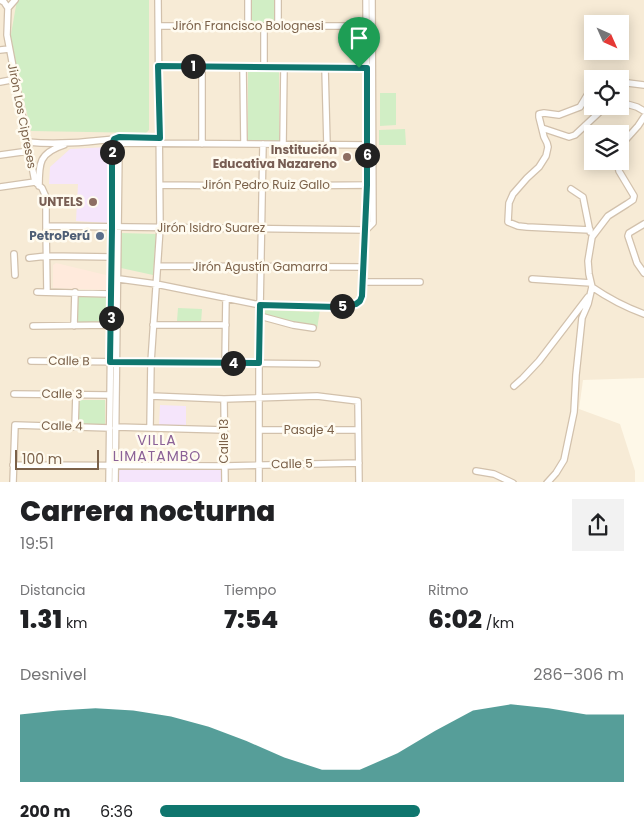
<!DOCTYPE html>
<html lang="es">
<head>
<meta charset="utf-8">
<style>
	:root { --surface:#fff; --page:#f2f2f2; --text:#202124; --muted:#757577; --accent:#0f766e }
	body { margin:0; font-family:Poppins,sans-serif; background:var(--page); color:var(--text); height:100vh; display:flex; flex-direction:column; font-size:19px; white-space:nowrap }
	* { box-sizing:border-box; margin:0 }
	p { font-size:16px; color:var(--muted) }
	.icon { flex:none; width:28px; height:28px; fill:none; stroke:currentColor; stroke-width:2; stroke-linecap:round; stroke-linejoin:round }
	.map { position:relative; height:482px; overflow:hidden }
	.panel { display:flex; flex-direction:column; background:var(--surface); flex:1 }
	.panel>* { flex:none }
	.needle { width:32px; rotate:135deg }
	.tools { position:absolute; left:584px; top:15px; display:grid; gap:10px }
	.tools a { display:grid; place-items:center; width:45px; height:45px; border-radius:0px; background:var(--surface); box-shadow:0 2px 12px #0003; font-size:25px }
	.scale { position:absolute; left:15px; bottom:12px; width:84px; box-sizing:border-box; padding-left:5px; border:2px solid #7b6149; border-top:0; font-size:14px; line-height:18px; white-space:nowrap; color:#7b6149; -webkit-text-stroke:4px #fffbf0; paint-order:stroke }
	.pin { position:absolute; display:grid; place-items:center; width:42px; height:42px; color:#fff; margin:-51px -21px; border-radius:50% 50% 50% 0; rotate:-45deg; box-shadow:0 0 5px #0007 }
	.pin .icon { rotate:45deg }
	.km { position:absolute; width:25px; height:25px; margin:-12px; border-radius:50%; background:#222; color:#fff; font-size:14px; line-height:25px; text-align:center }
	.round { display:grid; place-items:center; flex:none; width:52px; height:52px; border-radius:0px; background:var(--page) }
	.headline { display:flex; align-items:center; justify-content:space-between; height:85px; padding:0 20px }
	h1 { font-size:28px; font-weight:800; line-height:38px }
	.metrics { display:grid; grid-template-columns:repeat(3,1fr); gap:8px; height:85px; padding:5px 20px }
	.metrics div { display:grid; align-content:center }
	.metrics b { font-size:25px; font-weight:800 }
	.metrics small { font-size:14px; font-weight:400 }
	.metrics p { font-size:14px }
	.chart { height:140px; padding:10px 20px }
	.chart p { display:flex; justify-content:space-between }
	.chart svg { width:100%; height:90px; margin-top:5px; fill:var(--accent); opacity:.7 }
	ul { padding:0 20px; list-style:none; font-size:16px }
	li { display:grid; grid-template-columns:80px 60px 1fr; align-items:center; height:38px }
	li i { height:12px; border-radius:6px; background:var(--accent) }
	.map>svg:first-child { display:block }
</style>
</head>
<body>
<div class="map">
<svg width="644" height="483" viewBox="0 0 644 483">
	<rect width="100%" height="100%" fill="#fef8e8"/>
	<!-- residential -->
	<path fill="#f7ebd6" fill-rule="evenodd" d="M0,0H644V378L583,380L579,409L620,424L635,471V482H0ZM592,24H620V51H592ZM592,79H620V106H592ZM592,134H620V161H592Z"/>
	<!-- commercial -->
	<path fill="#ffeadc" d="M56,263L106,275V290L53,288V265Z"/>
	<!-- education -->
	<path fill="#f5e5fb" d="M108,147V223L76,221L78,184H49L50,167L70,149Z
		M160,405L186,406V425H159Z
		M121,469L221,470V482L118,483L119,471Z"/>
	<!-- green -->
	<path fill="#d1eec5" d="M17,0H149V130L146,133L31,131L10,40Z
		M252,0H275L274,24L252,23Z
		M248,72H279V142H248Z
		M380,93H396V125L380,126Z
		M405,129L406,145H379V130Z
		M121,233L156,234L153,275L121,268Z
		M76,296H106V322H76Z
		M178,308L202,309L201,323L177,321Z
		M266,310L313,312L314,310H320L317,329L266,318L263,315L264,311Z
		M77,400H105V425H77Z"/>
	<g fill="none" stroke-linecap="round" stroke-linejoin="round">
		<!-- minor casing -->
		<g stroke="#d2c1ac" stroke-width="8">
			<path id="minor" d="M0,0L4,2L8,8L7,35L35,182L42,188L46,197V226L47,292
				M8,8L15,0
				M159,26H367
				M248,26V0
				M264,26V67
				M278,26V0
				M0,50L9,49
				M158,66L369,68
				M202,66V144
				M243,67L244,144
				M325,68L327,145
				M0,82L16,79
				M620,82L644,85
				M620,102L637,107L644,111
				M542,128L569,137L575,135L606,106
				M28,142C57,145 85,142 114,139L119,137L160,138
				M283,145L284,67
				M620,149L621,145L638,126L644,117
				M0,155L29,151
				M160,185L263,186L370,185
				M39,186C39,163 39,153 64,145
				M0,187L35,182
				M571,189L583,197L590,232
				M644,224L629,233L628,236L637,263L644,273
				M46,226L366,230L373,223L372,0
				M590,230L527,227L518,226L508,222L509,203L513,194L527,178L539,167L546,156L548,147L547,143L544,137L539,117V114L544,113L559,115L580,107L592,87
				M14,254L15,275
				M29,258L47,256L112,257
				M158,266L363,267
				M112,278L156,284L260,305L337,307L356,304L360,301L362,296L367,185L366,0
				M532,279L591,283
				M363,282H420
				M592,287C608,298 625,307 644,314
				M37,292L111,294
				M260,316L293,325L313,328
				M153,325H226
				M33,326L111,325
				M74,326L75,292
				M31,361L317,364
				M225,363L226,298
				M514,386L523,378L539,361L588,297
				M14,394L110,395
				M151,396L224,399L317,396L358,401L359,483
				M224,399L225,483
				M75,427L76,394
				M116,427L224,430
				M150,428L151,362L160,228L158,0
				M260,430H358
				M13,465L225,466L359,463
				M476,471L494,474L513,483
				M13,483L15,425L110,428
				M109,483L112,228V144L114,139
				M115,483L119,148L123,143L372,145
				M259,483V363L263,144
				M547,483L556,473L564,460L574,412L576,375L582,318L588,304L592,287L589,274L588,261L592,237L608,216L627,204L633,200L634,196L619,171L617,161"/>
		</g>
		<!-- minor -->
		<use href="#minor" stroke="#fff" stroke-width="5.5"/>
	</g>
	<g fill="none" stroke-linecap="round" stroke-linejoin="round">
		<!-- route casing -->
		<g stroke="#fff" stroke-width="10">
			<path id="route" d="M158,66L367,68V185L362,296L360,301L356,304L337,307L260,305L259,363L110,362L112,228V144L114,139L119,137L160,138Z"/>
		</g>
		<!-- route -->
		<use href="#route" stroke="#0f766e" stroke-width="6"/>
	</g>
	<!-- markers -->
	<g fill="#8d6e63" stroke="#fffbf0" stroke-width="2">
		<circle cx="347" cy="157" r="5"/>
		<circle cx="93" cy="202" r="5"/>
	</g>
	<circle fill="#5c6f8a" stroke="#fffbf0" stroke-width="2" cx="100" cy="236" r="5"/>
	<g text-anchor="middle" stroke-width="5" stroke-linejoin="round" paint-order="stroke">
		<!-- street labels -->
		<g font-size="12" fill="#7b6149" stroke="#fffbf0">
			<text x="248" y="30">Jirón Francisco Bolognesi</text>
			<text transform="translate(22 116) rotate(79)" y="4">Jirón Los Cipreses</text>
			<text x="266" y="189">Jirón Pedro Ruiz Gallo</text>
			<text x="211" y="232">Jirón Isidro Suarez</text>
			<text x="260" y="271">Jirón Agustín Gamarra</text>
			<text transform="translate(69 361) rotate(1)" y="4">Calle B</text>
			<text transform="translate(62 394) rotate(1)" y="4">Calle 3</text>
			<text transform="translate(62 426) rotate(1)" y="4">Calle 4</text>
			<text x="309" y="434">Pasaje 4</text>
			<text transform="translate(224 441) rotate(-90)" y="4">Calle 13</text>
			<text transform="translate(292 464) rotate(-1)" y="4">Calle 5</text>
		</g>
		<!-- education labels -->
		<g font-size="12" font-weight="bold" fill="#785e54" stroke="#fffbf0" text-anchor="end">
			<text x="337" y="154">Institución<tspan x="337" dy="14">Educativa Nazareno</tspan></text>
			<text x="83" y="206">UNTELS</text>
		</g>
		<!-- service labels -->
		<g font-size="12" font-weight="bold" fill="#4e5e75" stroke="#fffbf0" text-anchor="end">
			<text x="90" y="240">PetroPerú</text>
		</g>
		<!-- neighbourhood labels -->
		<g font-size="14" letter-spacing="1" fill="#8b6197" stroke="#fffbf0">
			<text x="157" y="445">VILLA<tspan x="157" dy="16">LIMATAMBO</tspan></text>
		</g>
	</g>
</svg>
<div class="tools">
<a><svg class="needle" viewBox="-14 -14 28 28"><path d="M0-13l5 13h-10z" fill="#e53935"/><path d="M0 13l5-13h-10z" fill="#757577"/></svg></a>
<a><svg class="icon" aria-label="locate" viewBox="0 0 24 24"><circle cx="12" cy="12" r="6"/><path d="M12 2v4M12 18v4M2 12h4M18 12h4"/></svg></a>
<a><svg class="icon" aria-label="layers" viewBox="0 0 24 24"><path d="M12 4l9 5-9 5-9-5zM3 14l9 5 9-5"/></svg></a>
</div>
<div class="scale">100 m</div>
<div class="pin" style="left:359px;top:68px;background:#1e9e55"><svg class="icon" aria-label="arrive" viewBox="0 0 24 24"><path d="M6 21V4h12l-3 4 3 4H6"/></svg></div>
<b class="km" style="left:193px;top:66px">1</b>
<b class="km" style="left:112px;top:152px">2</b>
<b class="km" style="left:111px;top:318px">3</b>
<b class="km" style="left:233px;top:363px">4</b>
<b class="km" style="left:342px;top:306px">5</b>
<b class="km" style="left:367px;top:155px">6</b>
</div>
<section class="panel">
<div class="headline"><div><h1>Carrera nocturna</h1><p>19:51</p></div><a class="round"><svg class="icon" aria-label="share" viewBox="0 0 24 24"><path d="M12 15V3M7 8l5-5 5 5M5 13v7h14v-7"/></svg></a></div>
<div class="metrics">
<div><p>Distancia</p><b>1.31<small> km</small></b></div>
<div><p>Tiempo</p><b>7:54</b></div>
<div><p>Ritmo</p><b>6:02<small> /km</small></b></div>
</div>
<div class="chart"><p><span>Desnivel</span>286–306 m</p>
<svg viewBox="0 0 160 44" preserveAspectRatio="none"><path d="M0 44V11L10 9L20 8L30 9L40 12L50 17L60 24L70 32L80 38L90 38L100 30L110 19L120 9L130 6L140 8L150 11L160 11V44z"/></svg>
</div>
<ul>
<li><b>200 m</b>6:36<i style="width:56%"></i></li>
</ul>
</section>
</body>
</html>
